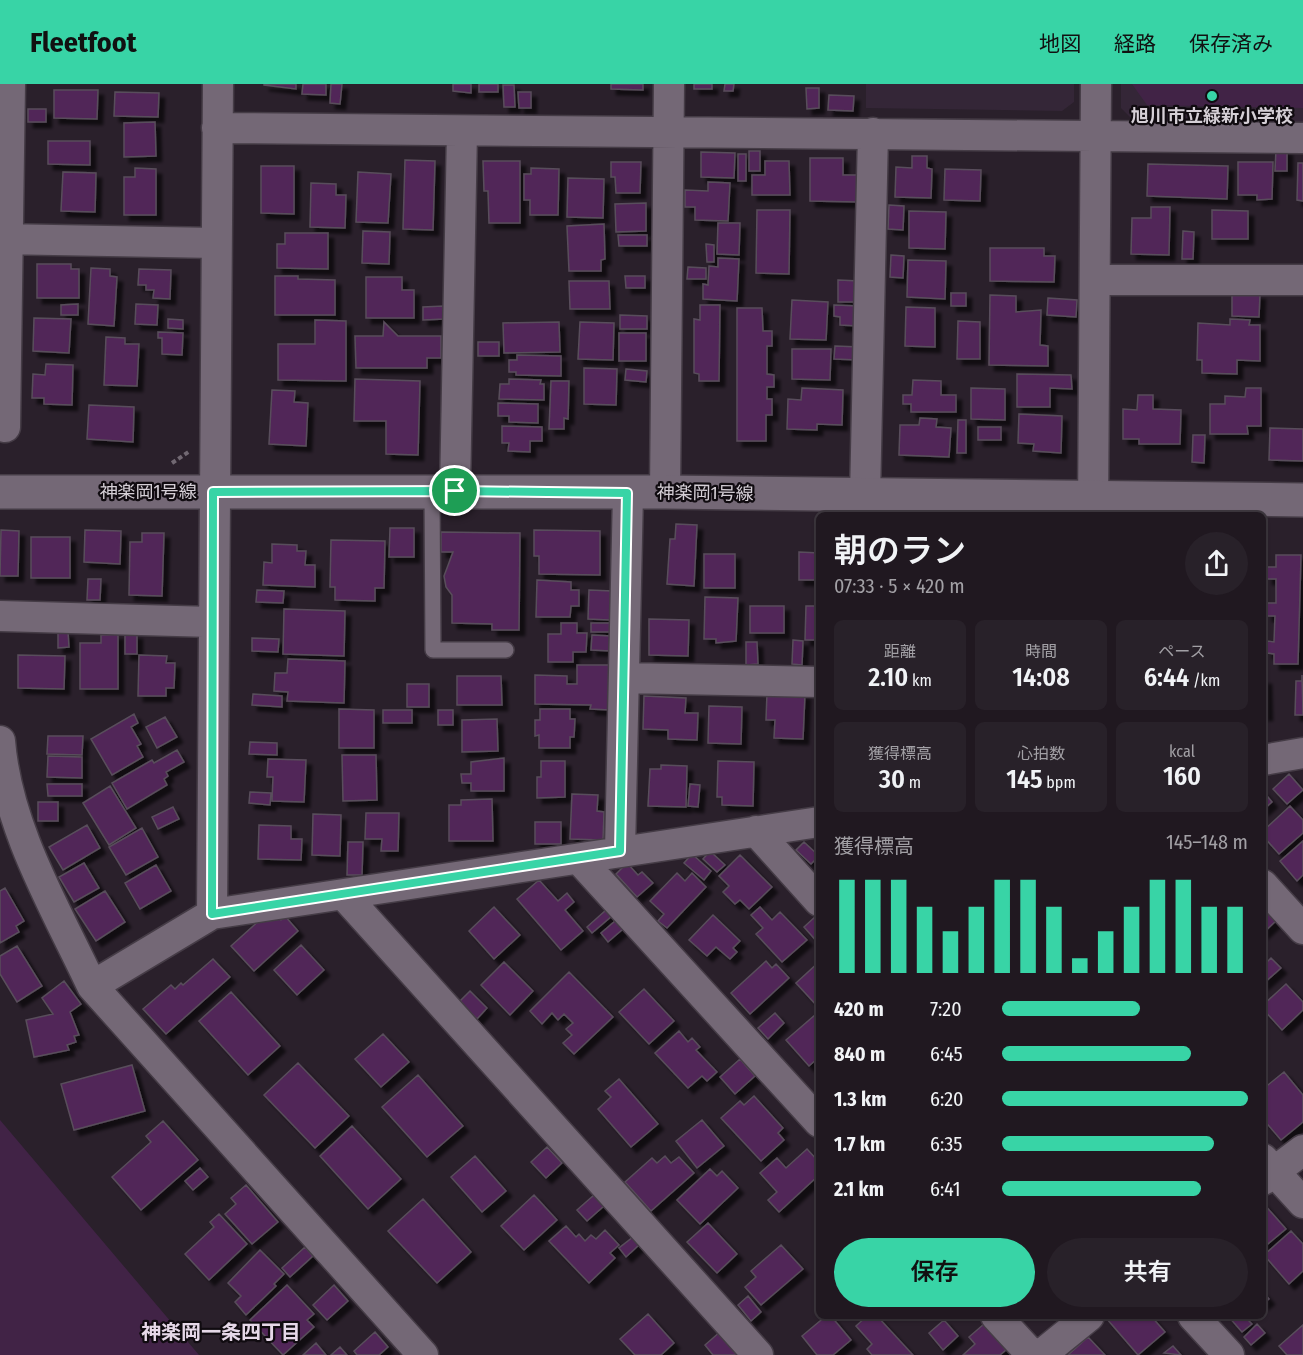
<!DOCTYPE html>
<html lang="ja">
<head>
<meta charset="utf-8">
<style>
	:root { --surface:#201820; --page:#282129; --text:#f1f3f6; --muted:#a2a0a5; --line:#3d373e; --accent:#38d4a6 }
	body { margin:0; font-family:"Fira Sans Condensed","Noto Sans JP",sans-serif; background:var(--page); color:var(--text); height:100vh; display:flex; flex-direction:column; font-size:22px; white-space:nowrap }
	* { box-sizing:border-box; margin:0 }
	p { font-size:20px; color:var(--muted) }
	.icon { flex:none; width:33px; height:33px; fill:none; stroke:currentColor; stroke-width:2; stroke-linecap:round; stroke-linejoin:round }
	.map { position:relative; flex:1; overflow:hidden }
	.details { position:absolute; left:816px; top:428px; width:450px; height:807px; display:flex; flex-direction:column; background:var(--surface); border-radius:9px; box-shadow:0 2px 4px #0004,0 0 0 2px var(--line) }
	.details>* { flex:none }
	.pin { position:absolute; display:grid; place-items:center; width:51px; height:51px; color:#fff; margin:-26px; border:3px solid #fff; border-radius:50%; box-shadow:0 2px 6px #0007 }
	.round { display:grid; place-items:center; flex:none; width:63px; height:63px; border-radius:32px; background:var(--page) }
	.headline { display:flex; align-items:center; justify-content:space-between; height:102px; padding:0 18px }
	h1 { font-size:33px; font-weight:600; line-height:45px }
	.stats { display:grid; grid-template-columns:repeat(3,1fr); gap:9px; height:102px; padding:6px 18px }
	.stats div { display:grid; align-content:center; border-radius:9px; background:var(--page); text-align:center }
	.stats b { font-size:26px; font-weight:600 }
	.stats small { font-size:16px; font-weight:400 }
	.stats p { font-size:16px }
	.chart { height:168px; padding:12px 18px }
	.chart p { display:flex; justify-content:space-between }
	.chart svg { width:100%; height:108px; margin-top:6px; stroke:var(--accent); stroke-width:6 }
	.cta { display:flex; gap:12px; margin-top:auto; padding:12px 18px }
	.cta a { flex:1; height:69px; border-radius:36px; background:var(--accent); color:#111; font-size:24px; font-weight:600; line-height:69px; text-align:center }
	.cta a+a { background:var(--page); color:var(--text) }
	ul { padding:0 18px; list-style:none; font-size:20px }
	li { display:grid; grid-template-columns:96px 72px 1fr; align-items:center; height:45px }
	li i { height:15px; border-radius:8px; background:var(--accent) }
	header { display:flex; align-items:center; gap:36px; box-sizing:border-box; height:84px; padding:0 30px; background:var(--accent); color:#111 }
	header strong { font-size:28px }
	nav { display:flex; gap:33px; margin-inline-start:auto; font-size:21px }
	.map>svg:first-child { display:block }
</style>
</head>
<body>
<header>
<strong>Fleetfoot</strong>
<nav><a>地図</a><a>経路</a><a>保存済み</a></nav>
</header>
<div class="map">
<svg width="1303" height="1271" viewBox="0 0 1303 1271">
	<defs>
		<filter id="shadow"><feDropShadow dx="5.5" dy="5.5" stdDeviation="1.5" flood-color="#0009"/></filter>
	</defs>
	<rect width="100%" height="100%" fill="#2a202b"/>
	<!-- built -->
	<path fill="#342637" d="M866,0H1074V18L1062,27L866,24Z
		M1121,0H1303V38L1133,36L1121,24Z"/>
	<!-- green -->
	<path fill="#412346" d="M1132,0H1303V24L1147,21Z
		M0,1036L199,1271H0Z"/>
	<!-- building -->
	<path fill="#512558" stroke="#594e5b" stroke-width="1.5" filter="url(#shadow)" d="M296,0V5L264,1V0Z
		M303,0H326V11L302,10Z
		M331,0H342L340,20L330,19Z
		M453,0H471V9L453,7Z
		M479,0H498V8H479Z
		M611,0H643V6L611,5Z
		M694,0H712V5H694Z
		M725,0H734L733,7H724Z
		M503,1H514L515,23H504Z
		M806,4H819V24L807,25Z
		M54,6H98L97,35L54,34Z
		M115,8L159,9L158,33L114,32Z
		M518,8H531V24H519Z
		M829,11L854,12L853,27L828,26Z
		M28,25H46V38H28Z
		M155,38L156,72L124,73V39Z
		M48,57H90V81L48,80Z
		M1276,65L1287,66V87H1275Z
		M749,67H760V87H749Z
		M701,68L735,69L734,94L701,93Z
		M738,70H746V97H738Z
		M912,72H927V84L932,85L931,114L895,113L896,83L912,84Z
		M810,74H843V91H858V118L810,117Z
		M405,76L435,77L433,146L403,145Z
		M483,77H520V139H489L488,107H484Z
		M765,77H789L790,111H752V91H765Z
		M611,78H641L640,109H616L615,93H611Z
		M1238,78H1273L1272,115L1257,116V111H1238Z
		M1298,79H1303V117L1297,116Z
		M1148,80L1228,82L1227,115L1147,112Z
		M261,82H294V130L261,129Z
		M135,84L156,85V131H124V93H135Z
		M531,84L559,85L558,131H530V116H524V90H531Z
		M945,85L981,86L980,117L944,116Z
		M63,88L96,89L95,128L61,127Z
		M358,88L391,90L388,139L356,138Z
		M568,94L604,95L603,134L567,133Z
		M708,98L730,99L728,137L695,136V123H685V106L708,107Z
		M311,99L336,100V111H346L345,144L310,143Z
		M646,119V147L616,148L615,120Z
		M889,121L904,122L903,146L888,145Z
		M1151,123H1170L1169,171L1131,170L1132,134H1151Z
		M757,126H790L789,190L756,189Z
		M1212,126L1248,127V155H1212Z
		M909,127L946,128L945,165L909,164Z
		M718,139H740L739,171L717,170Z
		M604,140L605,175L601,176V187H569L567,142Z
		M363,147L390,148L389,180L362,179Z
		M1183,147L1194,148L1193,175H1182Z
		M285,149H328V185L277,184V160H285Z
		M618,151H647V162H619Z
		M706,160L714,161V178H707Z
		M990,164H1044V172H1055L1054,198L990,197Z
		M891,171L904,172L903,194L890,193Z
		M718,174L739,175L737,217L703,215V200L708,201L709,182L718,183Z
		M908,176L946,177L945,215L907,213Z
		M37,180H71V185H79V214H37Z
		M688,183L706,184V195H687Z
		M91,184L110,185V192L117,193L114,242L88,240Z
		M139,185L171,186L170,215L153,214L154,206H146V201H138Z
		M275,192H298V195L335,196V231H275Z
		M625,192H645V204H626Z
		M366,193H402V206H414V234H366Z
		M838,196L859,197V218H838Z
		M569,197H609L610,225H570Z
		M951,209H966V222H951Z
		M1232,209L1260,210L1259,233L1232,232Z
		M990,211L1016,212V228L1041,226L1040,261L1048,262V282L989,281Z
		M1048,214L1077,216L1076,233L1047,231Z
		M792,216L828,218L826,256L790,255Z
		M78,220V231H61V221Z
		M136,220L158,221L157,241L135,240Z
		M700,221H720L719,297H699V290L694,289V235L700,236Z
		M834,221L858,222V242L840,241V233L834,232Z
		M444,222V235L423,236V223Z
		M906,223L935,224V263L905,262Z
		M737,224H762L763,247H772V262H767V290L774,291V303H767V315H772V331H766V357H737Z
		M620,231L647,232V245H620Z
		M34,234L71,235L69,269L33,267Z
		M168,235L183,236V245L168,244Z
		M1230,235L1250,236L1249,241H1260V277L1237,276V290L1202,289V276H1197L1198,239L1230,241Z
		M315,236L346,237V297L278,296V260H315Z
		M958,237L980,238V275H957Z
		M384,238L398,252H441V274H427V284H356L355,252H383Z
		M559,238L560,268L504,269L503,239Z
		M580,238L614,239L613,276L578,275Z
		M158,248L183,249L182,271L162,270V254H158Z
		M619,249H646V277H619Z
		M106,253L125,254V260H139L137,302L104,301Z
		M478,258H499V272H478Z
		M835,262L860,263L859,276L834,275Z
		M792,265H831L830,296L792,295Z
		M517,271L561,272V292L516,291V288H509V276H517Z
		M46,280L73,281L72,321L44,320V314H32L33,290L45,291Z
		M584,284L617,285L616,321L584,320Z
		M626,285L647,287L646,298L625,296Z
		M1017,290L1071,291L1072,305L1050,304V323H1017Z
		M355,295L420,297L418,371L386,370V337H354Z
		M509,295L541,296L540,300H544V316L499,315L500,300H509Z
		M913,296L941,297V311H956V328H911V320H903V311H912Z
		M551,297H569L568,335L564,334V345H549Z
		M802,304L843,306L842,341L817,340V346L787,345L788,315L801,316Z
		M971,304L1005,305V336L971,335Z
		M1246,304H1261V342H1247L1248,350H1210V320H1225V312L1245,313Z
		M272,306L295,307L294,318L308,319L306,362L269,360Z
		M1138,311H1153V325L1181,326L1180,360H1139V355H1123V325L1137,326Z
		M498,319L538,320V339L509,338V332H498Z
		M89,321L134,323L133,358L87,355Z
		M1019,330L1062,332L1061,369L1033,367L1034,360L1018,359Z
		M920,334L937,335L936,343L951,344L949,373L899,371L900,341H919Z
		M958,336H966V369H957Z
		M502,342L542,343V357H530V368L508,367L509,359H502Z
		M978,343H1001V356H978Z
		M1270,344L1303,345V377L1269,376Z
		M1193,351H1205L1204,379L1192,378Z
		M676,440L697,441L694,502L667,500L670,455H675Z
		M390,444H414V473H389Z
		M1,446L19,447L18,492H0Z
		M85,446L121,447L120,480L84,478Z
		M534,446L600,447V491L539,490V472H534Z
		M441,448L520,449L519,546H492V540L452,539V511L446,503L444,492L453,468H441Z
		M142,449H164L162,512L129,511L130,458H142Z
		M31,453H70V494H31Z
		M331,456L385,457L384,504H375V517L335,516V503H330Z
		M272,460L297,461V467H306L305,481H315V503L263,501L264,478L272,479Z
		M799,468L819,469V496H799Z
		M704,470H735V504H704Z
		M1276,471H1301L1298,580H1274V570L1267,569V557L1274,558L1275,532H1267V519H1276V495H1267V483H1276Z
		M88,495H101L100,516H87Z
		M537,496L571,498V506H579V522H571L570,533H536Z
		M257,506L284,507L283,519L256,518Z
		M589,506L612,507L610,536L588,535Z
		M705,513L738,514L736,557L716,559V555H704Z
		M750,522H784V549H750Z
		M806,522H819V556H805Z
		M284,525L345,527L344,572L283,570Z
		M649,535L689,536L688,572L649,571Z
		M561,539H577V549H587L586,568H573V578H548V550H561Z
		M591,539H611V548H591Z
		M58,548H68L69,563L58,564Z
		M118,550V605H80V559H101V551Z
		M125,550H137V570H125Z
		M592,551L611,552V567L591,566Z
		M252,554L279,555L278,568L252,567Z
		M793,556L803,557L802,581L792,580Z
		M746,558H757L758,580L746,581Z
		M18,571L65,572L64,605L18,604Z
		M139,571L167,572L166,579H175L174,604H166V612H138Z
		M288,575L345,577L344,619L287,617L288,608L274,607L275,589H287Z
		M577,581H612L611,626L590,625L591,621L535,620V591L567,592V600H577Z
		M1302,591L1303,631H1295L1296,597H1302Z
		M457,592H501L502,621H457Z
		M1263,595H1266L1267,631H1263Z
		M407,600H429V623H407Z
		M767,609L805,610L803,655L774,654L775,636H766Z
		M253,610L282,612V623L252,621Z
		M644,612L686,614L685,629H698L697,656L668,655V646L643,645Z
		M709,622L742,623L741,660L708,659Z
		M339,625L374,626V664H339Z
		M540,625H570V635H575L574,653H570V664H539V651L535,652V636H540Z
		M383,626H412V639H383Z
		M438,626H453V641H438Z
		M134,630L138,639L131,643L141,660L137,662L143,673L112,691L91,655Z
		M165,633L177,653L157,664L146,643Z
		M497,635L498,667L462,668V636Z
		M48,652H83L82,671L47,670Z
		M250,658L277,659V671L249,670Z
		M177,666L184,678L166,688L168,692L164,695L167,701L127,725L112,699L152,676L154,679Z
		M342,671H376L377,716L343,717Z
		M48,672L82,673V694L47,693Z
		M504,674V707H471V699H462L461,690H471V678Z
		M268,675L306,676L304,718L272,717L273,693H267Z
		M541,677H565V713L537,714V693H541Z
		M718,677L754,678L753,722L722,721V713H717Z
		M661,681L687,682L686,723L648,722L650,685H661Z
		M1289,690L1303,706L1287,720L1273,705Z
		M47,700H82V712H48Z
		M690,700L700,701L698,723L688,722Z
		M110,702L136,744L109,761L83,719Z
		M1263,707L1272,718L1263,726Z
		M250,708L271,709L270,721L249,719Z
		M572,710L598,711L597,727L604,728L603,756L570,755Z
		M492,715L493,757H449V721H461V716Z
		M38,718H58V737H38Z
		M1290,722L1303,736V749L1279,770L1263,752V747Z
		M173,723L179,735L158,745L152,733Z
		M366,729H399L398,767H381L382,755H365Z
		M313,730L341,731L340,772L312,771Z
		M535,738H561V760H535Z
		M87,741L100,764L63,786L49,763Z
		M259,741L291,742V755H302L301,776L258,775Z
		M142,744L158,773L126,791L109,763Z
		M1303,757V791L1297,797L1280,777Z
		M348,758H363L362,791H347Z
		M804,758L819,772L811,780L796,766Z
		M710,767L725,781L717,788L703,775Z
		M692,770L711,787L704,796L684,779Z
		M740,771L772,803L749,825L740,816L735,820L723,808L729,802L719,792Z
		M84,779L99,804L74,818L59,793Z
		M627,779L638,791L642,788L653,799L637,813L616,790Z
		M156,781L171,807L140,825L125,799Z
		M677,789L685,797L692,789L706,803L667,844L658,837L664,830L650,817Z
		M539,796L558,817L567,809L574,818L565,826L583,847L561,866L517,815Z
		M5,804L24,837L16,842L19,848L0,859V807Z
		M105,807L125,838L96,857L75,825Z
		M494,823L520,851L494,875L469,847Z
		M760,823L772,836L780,828L807,856L782,878L756,850L763,844L751,831Z
		M272,825L281,836L285,832L298,847L254,887L231,862Z
		M1268,825L1277,836L1263,849V829Z
		M606,826L612,832L592,849L587,843Z
		M713,831L740,857L733,864L737,868L730,875L716,863L707,872L689,856Z
		M816,832L819,835V860L804,843Z
		M615,837L623,845L608,858L601,849Z
		M301,861L324,886L297,911L274,886Z
		M17,862L42,902L17,918L0,890V872Z
		M1263,873L1267,878L1271,874L1281,884L1263,900Z
		M213,875L230,893L166,950L143,925L171,901L175,905L181,899L183,901Z
		M766,877L772,884L776,880L789,894L750,930L731,909Z
		M504,878L533,907L510,931L481,901Z
		M819,878V924L796,899Z
		M569,888L613,933L574,970L563,959L572,951L566,945L573,939L564,930L558,936L552,929L542,940L530,927Z
		M64,897L81,920L70,928L79,951L74,952L76,958L67,961L69,966L34,973L26,936L53,930L42,914Z
		M1286,900L1303,918V926L1282,946L1263,925V921Z
		M644,905L674,937L649,960L619,928Z
		M470,907L487,924L477,935L459,918Z
		M231,908L280,962L248,991L199,937Z
		M775,929L784,939L768,955L758,944Z
		M815,931L819,935V973L809,982L786,956Z
		M679,947L688,958L692,954L700,963L696,966L717,988L707,997L702,992L688,1004L655,969Z
		M383,950L409,978L381,1003L355,975Z
		M740,975L755,992L735,1010L720,993Z
		M298,979L349,1032L315,1064L264,1011Z
		M132,981L145,1027L74,1046L61,1000Z
		M1284,988L1303,1011V1038L1281,1056L1263,1035V1005Z
		M418,991L463,1042L427,1073L382,1023Z
		M619,995L658,1040L631,1063L598,1025L611,1013L605,1007Z
		M754,1012L783,1044L778,1049L784,1056L761,1077L721,1034L740,1017L744,1021Z
		M702,1036L724,1062L697,1084L676,1057Z
		M163,1037L198,1076L141,1126L112,1093L151,1058L146,1052Z
		M352,1042L401,1095L368,1125L320,1072Z
		M547,1063L562,1079L546,1094L531,1078Z
		M807,1065L819,1078V1091L779,1128L768,1116L777,1108L760,1089L777,1074L786,1084Z
		M475,1072L506,1107L482,1128L451,1093Z
		M665,1072L671,1079L679,1073L694,1089L651,1127L625,1098L652,1074L657,1079Z
		M200,1084L208,1093L193,1106L185,1097Z
		M710,1085L717,1092L722,1087L738,1104L700,1140L677,1116Z
		M246,1101L278,1138L252,1160L225,1130L236,1120L231,1114Z
		M534,1111L557,1136L524,1166L501,1142Z
		M594,1111L604,1122L587,1137L577,1126Z
		M423,1115L471,1168L437,1199L388,1147Z
		M1263,1119L1286,1145L1263,1164Z
		M219,1130L247,1160L209,1196L185,1170L214,1143L210,1138Z
		M708,1139L737,1170L717,1189L687,1158Z
		M566,1142L576,1153L579,1150L585,1157L591,1151L596,1155L605,1146L619,1161L610,1169L615,1174L589,1199L549,1157Z
		M1291,1147L1303,1160V1187L1289,1200L1264,1171Z
		M633,1153L639,1161L626,1173L619,1164Z
		M781,1161L803,1185L761,1221L745,1203L756,1193L751,1187Z
		M305,1163L313,1172L290,1193L282,1184Z
		M260,1166L284,1190L274,1200L276,1202L246,1231L235,1218L241,1212L228,1199Z
		M287,1201L314,1230L307,1236L314,1243L283,1271L250,1236Z
		M334,1201L348,1217L327,1236L313,1221Z
		M1263,1208L1269,1215L1263,1220Z
		M748,1212L761,1228L751,1237L738,1221Z
		M648,1230L674,1259L661,1271H635L620,1255Z
		M826,1232H831L851,1256L833,1271H817L802,1252Z
		M867,1232H877L913,1271H872L867,1265L872,1260L856,1242Z
		M1111,1232H1151L1165,1248L1138,1271L1107,1235Z
		M1228,1232H1244L1252,1240L1242,1248Z
		M944,1236L958,1252L943,1266L929,1249Z
		M984,1240L1006,1266L1000,1271H963L975,1260L969,1253Z
		M1257,1240L1265,1249L1251,1261L1244,1253Z
		M1303,1241V1271H1287L1279,1262Z
		M721,1247L741,1271H713L705,1261Z
		M375,1248L388,1263L379,1271H357L354,1267Z
		M1088,1253L1105,1271H1068Z
		M316,1259L326,1271H303Z
		M1173,1262L1181,1271L1164,1269Z
		M340,1263L347,1271H331Z"/>
	<g fill="none" stroke-linecap="round" stroke-linejoin="round">
		<!-- service casing -->
		<g stroke="#453c46" stroke-width="18">
			<path id="service" d="M432,407L433,566H506"/>
		</g>
		<!-- minor casing -->
		<g stroke="#453c46" stroke-width="33">
			<path id="minor" d="M217,44L1303,54
				M0,155L216,159
				M1096,196H1303
				M0,342L5,343L10,0
				M455,407L462,47
				M665,408L669,0
				M865,413L873,49
				M1093,430L1096,0
				M0,532L212,538
				M625,594L819,598
				M0,657C7,744 56,825 92,902
				M1263,676L1303,669
				M756,747L819,817
				M620,767L628,409
				M579,775L819,1038
				M1263,801L1303,845
				M344,811L758,1271
				M212,830L218,0
				M1263,1075L1303,1119
				M1263,1096L1303,1066
				M996,1232L1032,1271
				M1193,1232L1229,1271
				M423,1271L92,902L212,830L819,738
				M1041,1271L1089,1232"/>
		</g>
		<!-- tertiary casing -->
		<g stroke="#453c46" stroke-width="36">
			<path id="tertiary" d="M0,408H665L1303,416"/>
		</g>
		<!-- path -->
		<path stroke="#716872" stroke-width="4" stroke-dasharray="4.5 3" stroke-linecap="butt" d="M172,379L190,367"/>
		<!-- service -->
		<use href="#service" stroke="#746876" stroke-width="15"/>
		<!-- minor -->
		<use href="#minor" stroke="#746876" stroke-width="30"/>
		<!-- tertiary -->
		<use href="#tertiary" stroke="#746876" stroke-width="33"/>
	</g>
	<g fill="none" stroke-linecap="round" stroke-linejoin="round">
		<!-- route casing -->
		<g stroke="#fff" stroke-width="12">
			<path id="route" d="M455,407L627,409L620,767L212,830L213,408Z"/>
		</g>
		<!-- route -->
		<use href="#route" stroke="#38d4a6" stroke-width="8"/>
	</g>
	<!-- markers -->
	<circle fill="#38d4a6" stroke="#100b10" stroke-width="2" cx="1212" cy="12" r="6"/>
	<g text-anchor="middle" stroke-width="4.5" stroke-linejoin="round" paint-order="stroke">
		<!-- poi labels -->
		<g font-size="18" font-weight="bold" fill="#d5cfd6" stroke="#100b10">
			<text x="1212" y="38">旭川市立緑新小学校</text>
		</g>
		<!-- street labels -->
		<g font-size="18" fill="#d5cfd6" stroke="#100b10">
			<text x="148" y="414">神楽岡1号線</text>
			<text transform="translate(705 409) rotate(1)" y="6">神楽岡1号線</text>
		</g>
		<!-- neighbourhood labels -->
		<g font-size="20" font-weight="bold" fill="#e6d8e8" stroke="#100b10">
			<text x="221" y="1255">神楽岡一条四丁目</text>
		</g>
	</g>
</svg>
<div class="pin" style="left:455px;top:407px;background:#1e9e55"><svg class="icon" aria-label="arrive" viewBox="0 0 24 24"><path d="M6 21V4h12l-3 4 3 4H6"/></svg></div>
<section class="details">
<div class="headline"><div><h1>朝のラン</h1><p>07:33 · 5 × 420 m</p></div><a class="round"><svg class="icon" aria-label="share" viewBox="0 0 24 24"><path d="M12 15V3M7 8l5-5 5 5M5 13v7h14v-7"/></svg></a></div>
<div class="stats">
<div><p>距離</p><b>2.10<small> km</small></b></div>
<div><p>時間</p><b>14:08</b></div>
<div><p>ペース</p><b>6:44<small> /km</small></b></div>
</div>
<div class="stats">
<div><p>獲得標高</p><b>30<small> m</small></b></div>
<div><p>心拍数</p><b>145<small> bpm</small></b></div>
<div><p>kcal</p><b>160</b></div>
</div>
<div class="chart"><p><span>獲得標高</span>145–148 m</p>
<svg viewBox="0 0 160 44" preserveAspectRatio="none"><path d="M5 44V6M15 44V6M25 44V6M35 44V17M45 44V27M55 44V17M65 44V6M75 44V6M85 44V17M95 44V38M105 44V27M115 44V17M125 44V6M135 44V6M145 44V17M155 44V17"/></svg>
</div>
<ul>
<li><b>420 m</b>7:20<i style="width:56%"></i></li>
<li><b>840 m</b>6:45<i style="width:77%"></i></li>
<li><b>1.3 km</b>6:20<i style="width:100%"></i></li>
<li><b>1.7 km</b>6:35<i style="width:86%"></i></li>
<li><b>2.1 km</b>6:41<i style="width:81%"></i></li>
</ul>
<div class="cta"><a>保存</a><a>共有</a></div>
</section>
</div>
</body>
</html>
